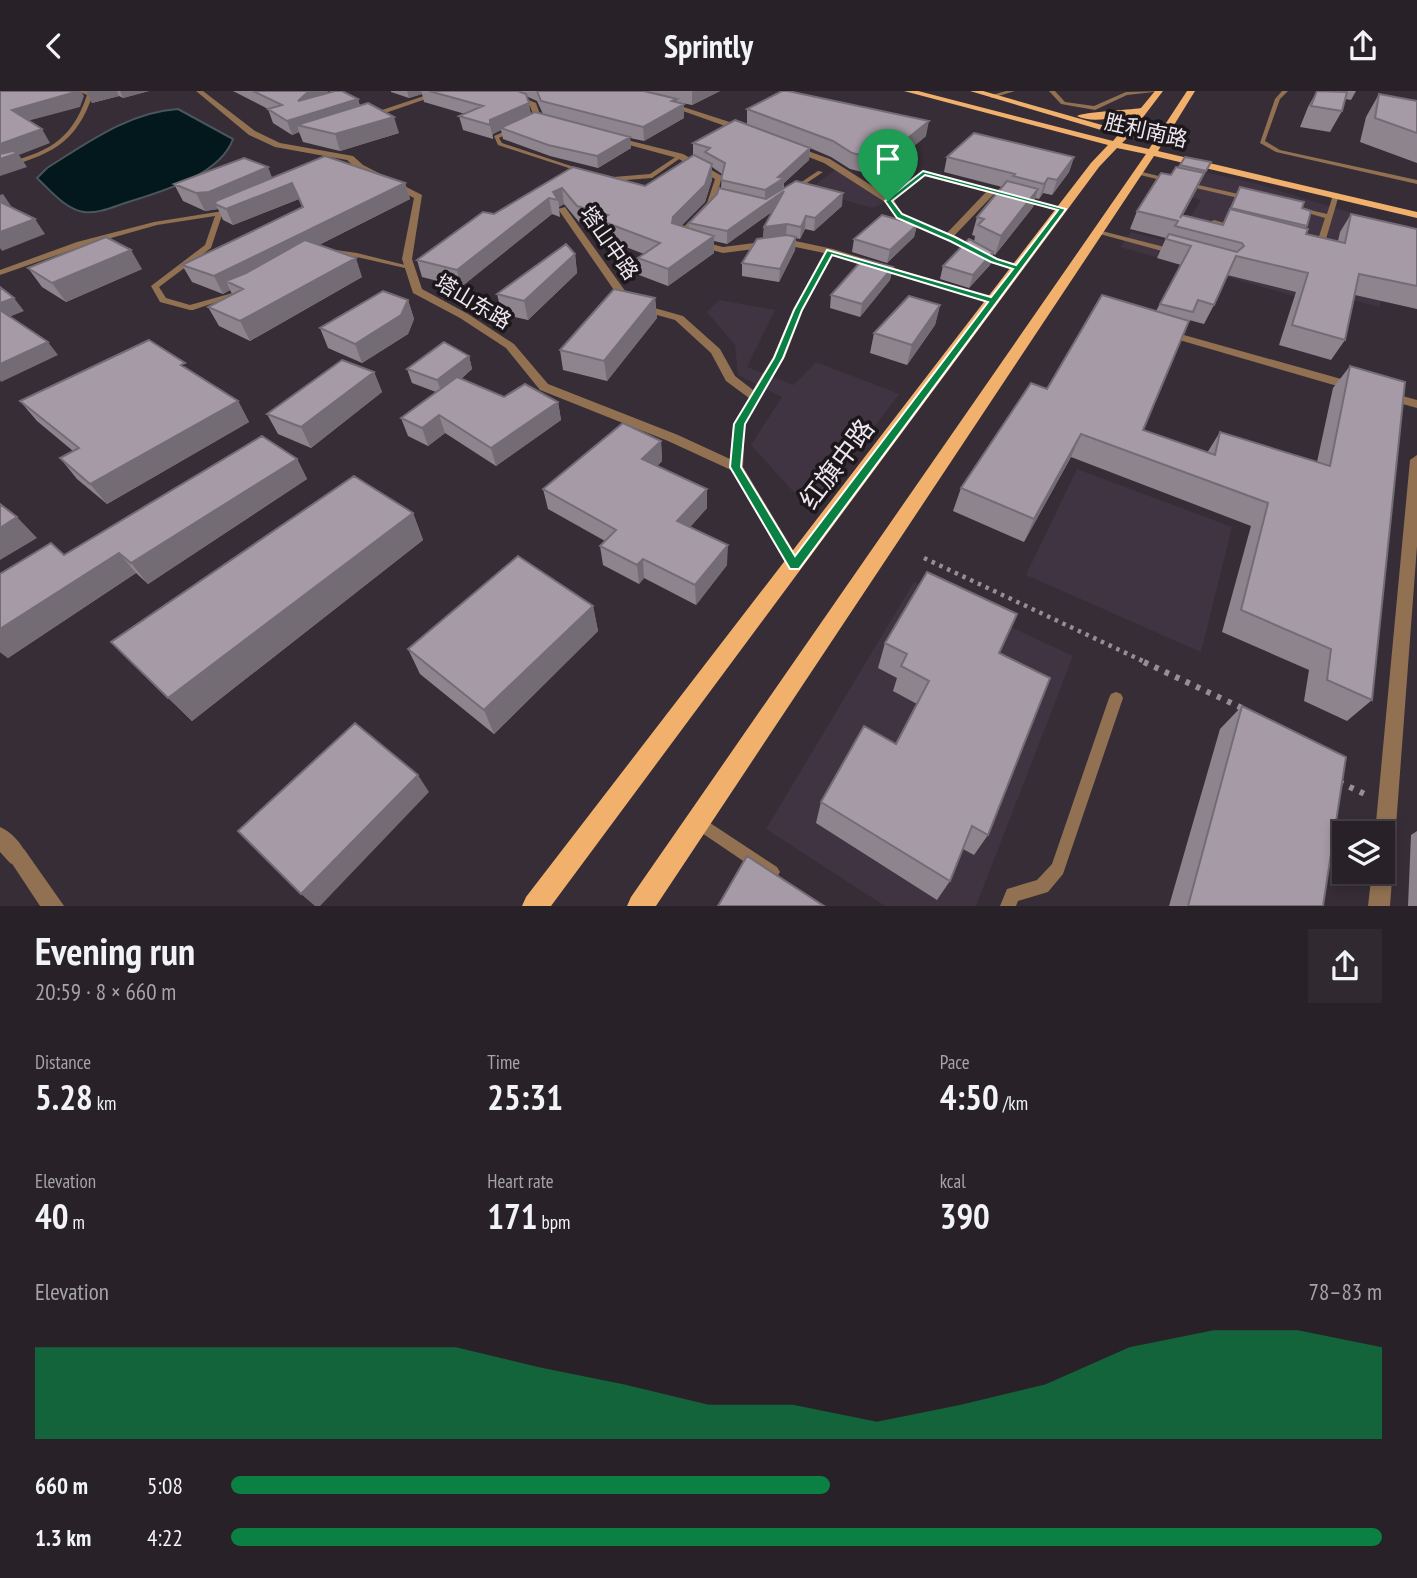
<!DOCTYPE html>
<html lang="en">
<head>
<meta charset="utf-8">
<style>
	:root { --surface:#282228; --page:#302a30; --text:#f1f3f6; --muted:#a5a4a8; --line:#443f45; --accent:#0b8043 }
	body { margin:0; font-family:"PT Sans Narrow","Noto Sans SC",sans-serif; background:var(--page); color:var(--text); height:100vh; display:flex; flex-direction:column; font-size:26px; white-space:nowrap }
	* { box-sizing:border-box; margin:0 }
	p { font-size:23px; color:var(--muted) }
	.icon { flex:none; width:38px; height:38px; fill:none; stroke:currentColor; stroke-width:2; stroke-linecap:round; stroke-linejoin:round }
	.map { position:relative; height:815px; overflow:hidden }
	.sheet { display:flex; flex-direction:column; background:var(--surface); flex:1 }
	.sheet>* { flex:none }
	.tools { position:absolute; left:1332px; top:730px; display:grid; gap:14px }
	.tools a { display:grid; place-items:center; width:63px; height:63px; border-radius:0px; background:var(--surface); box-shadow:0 4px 10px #0003,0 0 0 2px var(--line); font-size:35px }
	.pin { position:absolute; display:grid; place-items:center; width:60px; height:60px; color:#fff; margin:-72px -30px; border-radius:50% 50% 50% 0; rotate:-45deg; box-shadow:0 0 7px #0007 }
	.pin .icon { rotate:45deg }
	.round { display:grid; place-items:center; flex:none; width:74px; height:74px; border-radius:0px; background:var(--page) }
	.summary { display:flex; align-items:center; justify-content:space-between; height:119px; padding:0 35px }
	h1 { font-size:38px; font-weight:700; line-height:52px }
	.metrics { display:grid; grid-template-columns:repeat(3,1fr); gap:10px; height:119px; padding:7px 35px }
	.metrics div { display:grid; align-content:center }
	.metrics b { font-size:35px; font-weight:700 }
	.metrics small { font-size:19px; font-weight:400 }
	.metrics p { font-size:19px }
	.chart { height:196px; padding:14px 35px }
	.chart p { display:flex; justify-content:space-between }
	.chart svg { width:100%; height:126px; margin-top:7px; fill:var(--accent); opacity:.7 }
	ul { padding:0 35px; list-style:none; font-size:23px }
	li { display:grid; grid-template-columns:112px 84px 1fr; align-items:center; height:52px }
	li i { height:18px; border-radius:9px; background:var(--accent) }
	header { display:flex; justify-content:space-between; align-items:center; height:91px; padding:0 35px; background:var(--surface); font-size:32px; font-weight:700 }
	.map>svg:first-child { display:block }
</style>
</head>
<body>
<header><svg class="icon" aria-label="back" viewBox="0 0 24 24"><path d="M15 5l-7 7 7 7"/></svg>Sprintly<svg class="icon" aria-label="share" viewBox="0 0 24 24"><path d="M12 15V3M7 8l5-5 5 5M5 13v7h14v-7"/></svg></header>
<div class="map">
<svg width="1417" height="815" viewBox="0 0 1417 815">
	<rect width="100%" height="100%" fill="#362d36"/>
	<!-- built -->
	<path fill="#413442" d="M1177,75L1257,93L1390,134L1380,216L1333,204L1330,215L1120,156L1131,141L1174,152L1201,109L1161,99Z
		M835,79L887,111L872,117L824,103L812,96Z
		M719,209L775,219L747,276L794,294L816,271L899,303L811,420L751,354L782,306L738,284L735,254L707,221Z
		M1077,378L1232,436L1201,561L1026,484Z
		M914,491L1073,565L976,815H885L766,738Z"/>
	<!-- water -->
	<path fill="#03181c" stroke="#4a565b" stroke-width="2" d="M178,18L233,48C220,85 159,101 125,112C113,116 97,123 84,121C65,118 50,99 37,87L47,77C87,52 129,21 178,18Z"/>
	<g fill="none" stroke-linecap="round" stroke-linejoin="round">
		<!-- path-far1 -->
		<path stroke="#968f96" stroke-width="4.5" stroke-dasharray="3.5 5" stroke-linecap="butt" d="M924,467L1147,572"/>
		<!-- path -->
		<path stroke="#968f96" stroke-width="6" stroke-dasharray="4.5 7" stroke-linecap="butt" d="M1144,571L1244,618
			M1339,691L1369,705"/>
		<!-- service -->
		<path fill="#917152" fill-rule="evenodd" d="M78,0H86L93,3C76,54 49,64 0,78V74C46,61 71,52 87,4Z
			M1006,0H1015L992,7L989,5Z
			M1049,0H1055L1065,11L1094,15L1126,1L1162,0L1127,4L1095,19L1061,13Z
			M1282,0H1288L1280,8L1265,50L1280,59L1417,89V93L1276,61L1260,52L1275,8Z
			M510,38L515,39L499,47L502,52L586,80L581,81L498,54L494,45Z
			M680,63L682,64V66L652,87L613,90L599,85L602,83L613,86L650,83Z
			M818,80L823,81L795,100H791V98Z
			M1138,80L1171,88L1172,89L1169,91L1136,83L1135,82Z
			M1185,91L1247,105L1250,107L1247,109L1183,94V92Z
			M1336,102L1339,104L1323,158L1316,160L1315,158L1325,127L1294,118L1297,116L1327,123L1333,104Z
			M223,120L226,122L222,124L211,157L159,196L166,207L190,214L236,201L240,203L193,219H190L160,211L151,195L205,154L215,125L157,134L83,155L0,184V179L77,151L154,131Z
			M1214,129L1238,136L1239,137L1236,139L1212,132V130Z
			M1098,139L1176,159L1177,161L1173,163L1096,142L1095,141Z
			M323,160L336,159L357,162L413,176L409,178L357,166L326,164L322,162Z
			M1116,601L1121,603L1123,607L1063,783L1048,801L1018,810L1016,815H1000L1007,798L1037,789L1052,773L1109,607L1111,603Z
			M698,724L777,776L780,781L777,786L772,789L767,786L693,736L691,731L693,726Z"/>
		<!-- minor -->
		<path fill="#917152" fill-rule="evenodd" d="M196,0H203L255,40L280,52L353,65L363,74L422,104L412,168L422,198L468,223L514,253L548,293L678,344L730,368L733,333L749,307L726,290L711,262L675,229L625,215L558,118L565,116L633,211L683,225L720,258L735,285L753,299L773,266L793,219L824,162L786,154L723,162L675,149V145L707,112L715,88L677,67L611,49V45L683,63L722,85L715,113L684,146L723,156L786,148L833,158L998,209L997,211H989L833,164L803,219L785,266L745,333L743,376L802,474L799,478H789L731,379L668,350L540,299L506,257L460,227L413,202L402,168L414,107L357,78L347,69L275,56L249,44Z
			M439,0H449L371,27L364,25Z
			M498,0H507L536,12L541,26L555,30L551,32L535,29L530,15Z
			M668,11L748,37L749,39L742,41L666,14Z
			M794,55L830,68L888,105L923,80L1066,118L1062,121L994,103L954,145L997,168L1022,175V179L1018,180L991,172L950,150L896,127L888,113L824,72L791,59L790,57ZM924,85L986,101L947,142L902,123L894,109Z
			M1166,239L1359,293L1361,296L1355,300L1351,299L1162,244L1160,242Z
			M1385,300L1417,309V317L1381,307L1379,304Z
			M1417,364V455L1390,815H1368L1372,780H1382V742H1375L1410,369Z
			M0,736C12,741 22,753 27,765L24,772L17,775L10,772L0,761Z"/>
		<!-- tertiary -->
		<path fill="#917152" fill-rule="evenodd" d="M17,755L24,758L64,815H40L7,765L10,758Z"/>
		<!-- primary -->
		<path fill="#f2b06d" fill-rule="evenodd" d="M904,0H918L1113,50L1118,44L970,0H983L1123,40L1136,23C1119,26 1092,33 1077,25C1084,21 1128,19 1141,17L1155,0H1163L1131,42L1134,43V47H1127L1122,52L1149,58L1187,0H1195L1158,60L1417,121V127L1154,65L656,815H627L631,806L1146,63L1117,57L1099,76L551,815H522L526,806L1091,72L1108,54Z"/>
	</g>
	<!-- wall -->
	<path fill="#8e848e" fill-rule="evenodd" d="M86,0H149L123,7L119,5L92,12Z
		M233,0H328L325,3L358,8L360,15L399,42L340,60L303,51L299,41L292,44L273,32L268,18Z
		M391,0H720L692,14L677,11L684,27L644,50L630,47L631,57L598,77L550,65L503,48L501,39L493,43V48L463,39L459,25L465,23L424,11L422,3L409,7L391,1ZM526,5L537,10L543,23H531Z
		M1317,0H1356L1351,9L1345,8L1342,20L1330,41L1300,36L1308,16Z
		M1379,3L1417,10V72L1360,51L1366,26Z
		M747,18L926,45L878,85L850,78L831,66L810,57L809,69L784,92V98L842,115L814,140L805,138L800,148L796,147L795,159L779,191L742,185V172L763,147L764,136L773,120L727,153L714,150V162L668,195L639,184L638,167L644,163L600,146L599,137L579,131L564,113L559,116L560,126L552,123L461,196L422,186L417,169L573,76L645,95L693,64V52L747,34ZM712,76L722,83L721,97L717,103L689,132V137L681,135L705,111L712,89Z
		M947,66H1074L1069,81L1052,104L1043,102L1039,108L1035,107L1033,116L995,164L993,163L990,174L969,197L940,188L943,175L974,151L975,145L972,144L977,126L1002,96L944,81Z
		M1211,71L1183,124L1222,134L1240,96L1302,117L1307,135L1305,138L1306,143L1338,150L1340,141L1351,123L1417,138V218L1355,204L1345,249L1331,269L1279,254L1296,201L1227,184L1214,214L1204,233L1189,229L1143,339L1207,362L1220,341L1317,371L1333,297L1350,275L1372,609L1347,630L1304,610L1309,579L1222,541L1251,435L1071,366L1024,451L953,420L961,397L1047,298L1156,220L1181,174L1157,167L1166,147L1130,138L1137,120L1178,76L1180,74Z
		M272,87L405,92L410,108L319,154L362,186L250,250L219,235L208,216L232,203L230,199L223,203L192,191L182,174L303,117L299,108L233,134L223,129L218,118L205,120L183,110L174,93Z
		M917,134L914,146L887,172L852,161L854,148Z
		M575,163L577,182L528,229L502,223L497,203Z
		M893,176L890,189L860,226L830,217L831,204Z
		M28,177L142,178L66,211L42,196Z
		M655,207L657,227L607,290L563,279L560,259Z
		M408,209L414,228L408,243L362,272L328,257L320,237Z
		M940,214L935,234L907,274L870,262L874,242Z
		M469,265L472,278L461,288L504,306L558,311L561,329L496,375L445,342L428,355L408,345L401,327L436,301L412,292L407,278Z
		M189,279L238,310L249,331L107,413L77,388L60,367L73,360L37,330L20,310Z
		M374,281L382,301L311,357L278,343L267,323Z
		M661,350L662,370L657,375L707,398V417L690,436L727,474L696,514L644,487L639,493L603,474L600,455L605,450L548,418L543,398Z
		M297,368L307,388L148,493L136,482L8,567L0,561V483L64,464Z
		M413,422L423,449L192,630L111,551Z
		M593,515L598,540L494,643L420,583L408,558Z
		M885,552L999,562L988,744L974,764L963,758L950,790L937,809L816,732L821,711L896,653L917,613L893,600L897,587L878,577Z
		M1242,615L1323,815H1169L1220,638Z
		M1417,740V815H1408L1411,744Z"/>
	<!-- shaded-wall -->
	<path fill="#746c74" d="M73,0H81L84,5L80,16L20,32L12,19Z
		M86,0H117L119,5L92,12Z
		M120,0H149L123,7Z
		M309,0H328L303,23L298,10Z
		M407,0H421L422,3L409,7Z
		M693,0H720L692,14V1Z
		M358,8L362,22L297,34L299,41L292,44L287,30Z
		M677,8V17L684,13V27L644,50L643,36L672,10Z
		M529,12L531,25L501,37V39L493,43V48L490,34V29Z
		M394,26L399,42L340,60L335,43Z
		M929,30L926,45L878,85L881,69Z
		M42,38L50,52L19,64L27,76L0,85V53Z
		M630,46L631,57L598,77L597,65Z
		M810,57L809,69L784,92L783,99L765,111V99Z
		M1074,66L1069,81L1052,104L1057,89Z
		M712,73V89L705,111L673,143L672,132L673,126Z
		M268,76L275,94L215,113L218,118L205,120L196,102Z
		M1204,82L1196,100L1176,136Z
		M1048,87L1043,102L1039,108L1044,93Z
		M292,92L299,108L233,134L226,118Z
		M405,92L410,108L237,195L226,190L230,199L223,203L214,185Z
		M562,97L564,113L559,116L558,109L553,101Z
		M1038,98L1033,116L995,164L1001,145Z
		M784,100L783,113L727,153V140Z
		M843,102L842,115L814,140L815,127Z
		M3,103L13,118L0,122V104Z
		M549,107L552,123L461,196L457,179Z
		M806,125L805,138L800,148L801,136Z
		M35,128L45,143L2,160L0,157V141Z
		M787,133L786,145L763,148L764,136Z
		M917,134L914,146L887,172L890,159Z
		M714,145V162L668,195V178Z
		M796,146L795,159L779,191L780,178Z
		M131,159L142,178L66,211L52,192Z
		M993,161L990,174L969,197L973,184Z
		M575,163L577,182L528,229L524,210Z
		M356,167L362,186L250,250L240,230Z
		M893,176L890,189L860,226L862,213Z
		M14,207L24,220L4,228L0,224V212Z
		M655,207L657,227L607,290L604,270Z
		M408,209L414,228L408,243L362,272L355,253Z
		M940,214L935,234L907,274L912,254Z
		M48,251L58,264L1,291L0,289V273Z
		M469,265L472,278L442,303L437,289Z
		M374,281L382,301L311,357L301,336Z
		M238,310L249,331L107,413L90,393Z
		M558,311L561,329L496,375L491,357Z
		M439,324L445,342L428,355L422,337Z
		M1081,343L1071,366L1024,451L1034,428Z
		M661,350L662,370L644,387L642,368Z
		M297,368L307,388L148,493L131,472Z
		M707,398V417L678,450L677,430Z
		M413,422L423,449L192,630L168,607Z
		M17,426L37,447L0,469V437Z
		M728,454L727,474L696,514L695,494Z
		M119,462L136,482L8,567L0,561V538Z
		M643,468L644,487L639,493L637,474Z
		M593,515L598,540L494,643L484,619Z
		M418,684L429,701L320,815H315L301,803Z"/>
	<!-- building -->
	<path fill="#a59aa5" stroke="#746c74" stroke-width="2" d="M0,0H73L72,2L12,19L42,38L0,53Z
		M253,0H309L298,10L335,0H342L358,8L287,30L268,18L282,14Z
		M429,0H518L526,3L529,12L490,29V34L459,25L483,15Z
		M537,0H644L677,8L672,10L684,13L643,36L541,10Z
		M782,0H788L929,30L881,69L852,62L833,50L747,18Z
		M1317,0L1347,1L1342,20L1311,15Z
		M1379,3L1417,10V42L1375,27Z
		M368,12L394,26L335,43L297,34Z
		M535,21L630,46L597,65L548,54L501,37Z
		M735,29L810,57L778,86L784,87L765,99L721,89L725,72L705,61L710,57L693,52Z
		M974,42L1074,66L1057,89L1048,87L1044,93L1013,85L1015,83L947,66Z
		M13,60L18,62L0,68V63Z
		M694,64L712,73L705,94L673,126L672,132L714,145L668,178L638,167L660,152L599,129L608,124L577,115L562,97L553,101L558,109L549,107L457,179L417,169L483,121L494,123L573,76L645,95Z
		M325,65L405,92L214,185L182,174L303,116L292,92L226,118L215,113L216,110Z
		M1185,66L1211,71L1206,80L1180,74Z
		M244,67L268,76L209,101L196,102L174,93Z
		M1176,76L1204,82L1180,127L1182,124L1223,134L1230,118L1308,138L1306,143L1345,152L1351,123L1417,138V195L1359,183L1345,249L1292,234L1308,182L1236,165L1214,214L1198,209L1193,221L1160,213L1191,155L1166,148L1169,143L1237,161L1244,155L1242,152L1175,135L1178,130L1137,120L1161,82L1171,84Z
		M796,90L843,102L815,127L806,125L801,136L787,133L764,136L784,100L727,140L689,132L717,103L719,97L766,108Z
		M1007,90L1038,98L1001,145L978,134L984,128L977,126Z
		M1240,96L1304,111L1302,117L1311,120L1307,135L1231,117Z
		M0,111L35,128L0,141Z
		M882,124L917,134L890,159L854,148Z
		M787,144L796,146L780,178L742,172L757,148Z
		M106,146L131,159L52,192L28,177Z
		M969,148L993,161L973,184L943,175Z
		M305,149L356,167L240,230L208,216L243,198L226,190L246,182Z
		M566,153L575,163L524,210L497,203Z
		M863,168L893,176L862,213L831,204Z
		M0,196L14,207L0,212Z
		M614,198L655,207L604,270L560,259Z
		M383,200L408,209L401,224L355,253L320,237Z
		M1102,204L1189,230L1143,339L1215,364L1220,341L1330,375L1350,275L1405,291L1372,609L1327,589L1331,558L1241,519L1268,412L1081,343L1034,428L961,397L1031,292L1047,298Z
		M909,205L940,214L912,254L874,242Z
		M0,219L48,251L0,273Z
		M149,249L185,272L181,274L238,310L90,393L60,367L79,357L20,310Z
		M444,251L469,265L437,289L407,278Z
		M342,269L374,281L301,336L267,323Z
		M457,286L504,306L525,293L558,311L491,357L439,324L422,337L401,327Z
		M623,332L661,350L642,368L707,398L677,430L728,454L695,494L643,468L637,474L600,455L616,439L543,398Z
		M262,345L297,368L131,472L119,462L0,538V483L51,452L64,464Z
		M354,385L413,422L168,607L111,551Z
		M0,413L17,426L0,437Z
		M518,465L593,515L484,619L408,558Z
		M927,481L1017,523L999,562L1050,587L988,744L972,735L950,790L821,711L864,635L896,653L929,590L901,575L907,563L885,552Z
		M1242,615L1346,666L1323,815H1188Z
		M355,632L418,684L301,803L238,740Z
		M747,765L824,815H718Z"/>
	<!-- route -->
	<path fill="#0b8043" stroke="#fff" stroke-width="2" fill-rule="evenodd" d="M923,80L1066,118L799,478H790L730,376L734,333L774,267L794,219L827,159L991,206L1013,178L991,171L950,150L897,127L885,110ZM925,84L1058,119L1016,174L997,168L955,146L902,123L892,110ZM832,164L988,211L795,465L741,376L745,333L783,267L802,219Z"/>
	<g text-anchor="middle" stroke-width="7" stroke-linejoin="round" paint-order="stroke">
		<!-- far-street labels -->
		<g font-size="21" fill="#eee8ee" stroke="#1b171b">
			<text transform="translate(1146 40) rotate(13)" y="7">胜利南路</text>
			<text transform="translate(609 152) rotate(55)" y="7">塔山中路</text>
			<text transform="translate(473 211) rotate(31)" y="7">塔山东路</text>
		</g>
		<!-- street labels -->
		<g font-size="26" fill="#eee8ee" stroke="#1b171b">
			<text transform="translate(837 373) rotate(-53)" y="9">红旗中路</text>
		</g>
	</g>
</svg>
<div class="tools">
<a><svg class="icon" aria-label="layers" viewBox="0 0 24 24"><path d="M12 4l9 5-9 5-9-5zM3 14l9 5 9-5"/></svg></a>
</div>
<div class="pin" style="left:888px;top:110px;background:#1e9e55"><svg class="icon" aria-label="arrive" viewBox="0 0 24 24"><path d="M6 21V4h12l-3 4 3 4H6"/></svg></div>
</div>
<section class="sheet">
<div class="summary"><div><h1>Evening run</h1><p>20:59 · 8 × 660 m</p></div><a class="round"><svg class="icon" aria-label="share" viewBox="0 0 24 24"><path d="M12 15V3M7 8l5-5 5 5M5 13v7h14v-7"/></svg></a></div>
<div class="metrics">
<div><p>Distance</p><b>5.28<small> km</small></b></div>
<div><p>Time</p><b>25:31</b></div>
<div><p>Pace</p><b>4:50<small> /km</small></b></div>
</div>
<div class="metrics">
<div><p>Elevation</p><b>40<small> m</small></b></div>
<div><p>Heart rate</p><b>171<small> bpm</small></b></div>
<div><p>kcal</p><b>390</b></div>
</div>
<div class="chart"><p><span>Elevation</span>78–83 m</p>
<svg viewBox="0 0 160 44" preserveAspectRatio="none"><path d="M0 44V12L10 12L20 12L30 12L40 12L50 12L60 19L70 25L80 32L90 32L100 38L110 32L120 25L130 12L140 6L150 6L160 12V44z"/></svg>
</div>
<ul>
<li><b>660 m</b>5:08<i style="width:52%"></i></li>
<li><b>1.3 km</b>4:22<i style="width:100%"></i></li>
</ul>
</section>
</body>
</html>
